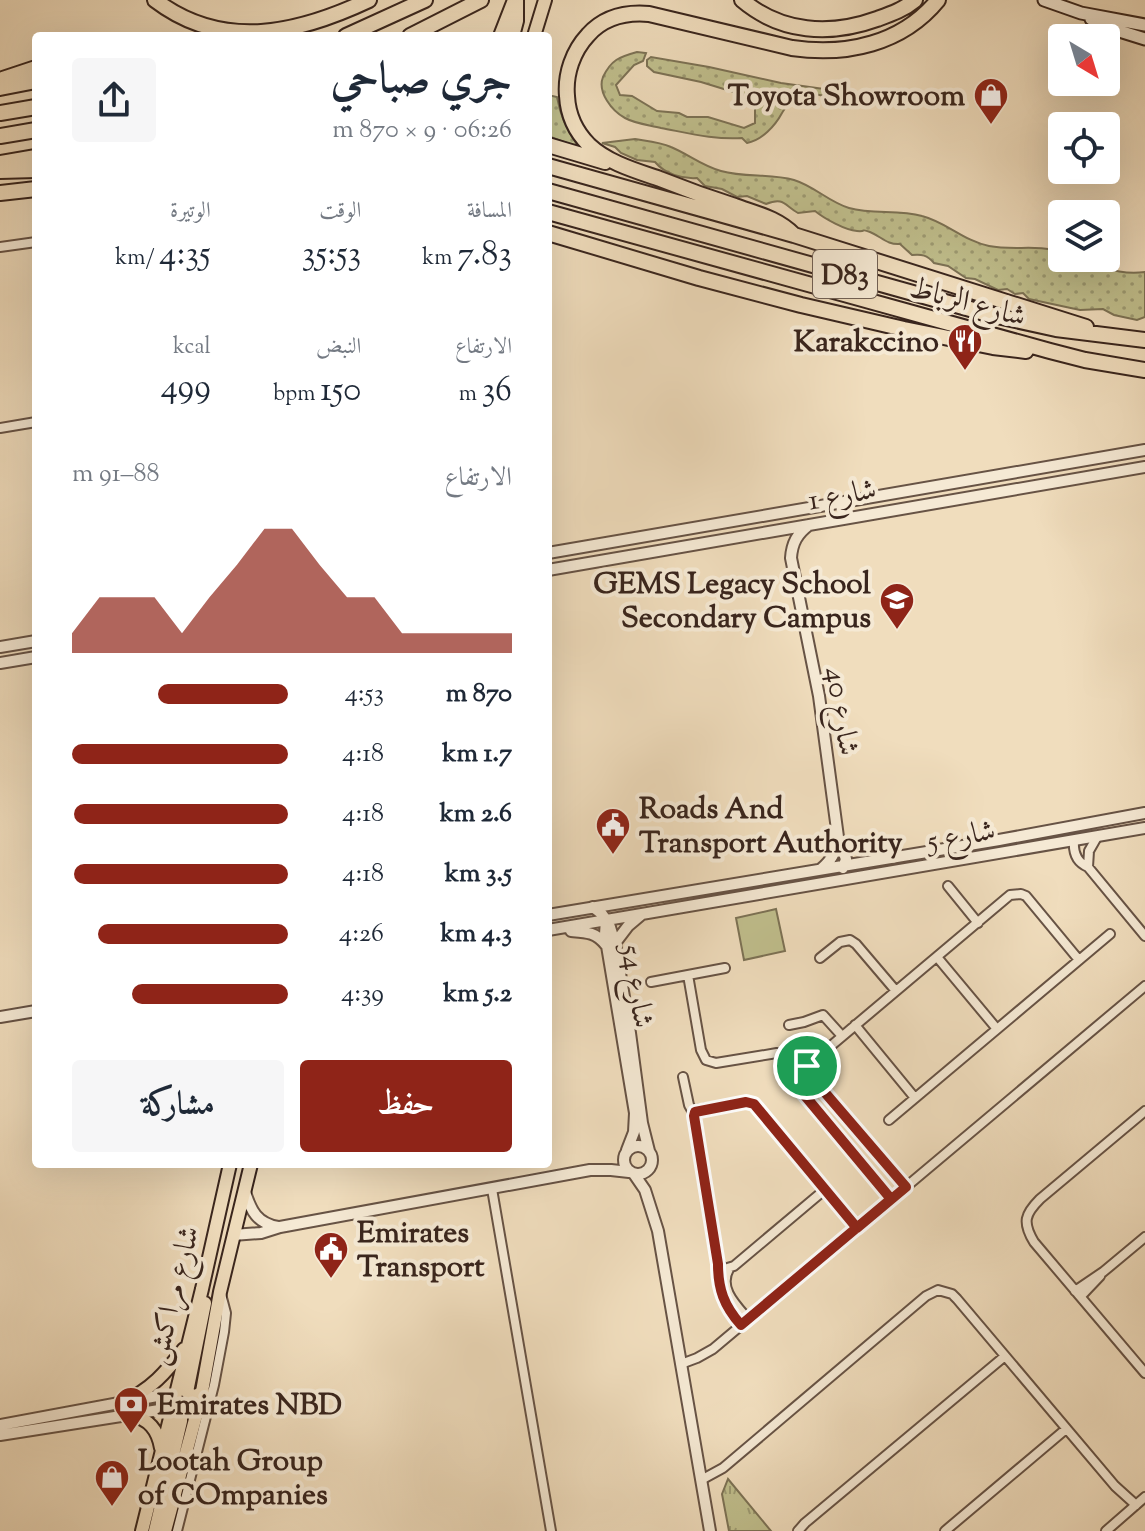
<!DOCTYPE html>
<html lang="ar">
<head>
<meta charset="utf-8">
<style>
	:root { --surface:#fff; --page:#f6f6f7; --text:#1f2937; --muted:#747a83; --accent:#8f2418 }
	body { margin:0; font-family:"Sorts Mill Goudy",Amiri,serif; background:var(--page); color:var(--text); direction:rtl; height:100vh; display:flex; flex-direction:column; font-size:30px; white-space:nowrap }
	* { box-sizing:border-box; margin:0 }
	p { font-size:26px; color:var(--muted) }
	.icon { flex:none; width:44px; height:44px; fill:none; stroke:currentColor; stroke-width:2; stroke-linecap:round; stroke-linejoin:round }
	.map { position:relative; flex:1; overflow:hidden; direction:ltr }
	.details { position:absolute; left:32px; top:32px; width:520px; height:1136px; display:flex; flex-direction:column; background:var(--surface); border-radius:8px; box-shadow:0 8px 32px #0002; direction:rtl }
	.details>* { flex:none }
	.needle { width:52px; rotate:142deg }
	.controls { position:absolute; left:1048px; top:24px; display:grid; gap:16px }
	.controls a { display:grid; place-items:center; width:72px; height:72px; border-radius:8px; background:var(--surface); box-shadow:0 8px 32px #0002; font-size:40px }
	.pin { position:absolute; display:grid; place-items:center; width:68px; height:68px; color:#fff; margin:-34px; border:4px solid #fff; border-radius:50%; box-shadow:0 2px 8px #0007 }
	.round { display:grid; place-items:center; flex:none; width:84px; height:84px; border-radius:8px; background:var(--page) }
	.headline { display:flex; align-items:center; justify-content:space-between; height:136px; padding:0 40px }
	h1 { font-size:44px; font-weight:600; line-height:60px }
	.figures { display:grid; grid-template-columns:repeat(3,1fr); gap:12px; height:136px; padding:8px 40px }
	.figures div { display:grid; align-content:center }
	.figures b { font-size:34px; font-weight:600 }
	.figures small { font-size:22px; font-weight:400 }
	.figures p { font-size:22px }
	.chart { height:224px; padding:16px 40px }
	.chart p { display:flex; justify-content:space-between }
	.chart svg { width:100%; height:144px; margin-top:8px; fill:var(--accent); opacity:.7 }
	.primary-button { display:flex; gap:16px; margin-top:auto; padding:16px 40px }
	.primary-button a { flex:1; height:92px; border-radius:8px; background:var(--accent); color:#fff; font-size:32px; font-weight:600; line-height:92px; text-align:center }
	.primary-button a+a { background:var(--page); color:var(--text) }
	ul { padding:0 40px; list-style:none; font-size:26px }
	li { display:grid; grid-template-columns:128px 96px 1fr; align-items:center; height:60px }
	li i { height:20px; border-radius:10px; background:var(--accent) }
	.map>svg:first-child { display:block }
</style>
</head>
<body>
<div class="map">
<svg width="1145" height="1531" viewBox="0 0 1145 1531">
	<defs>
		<pattern id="grass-dots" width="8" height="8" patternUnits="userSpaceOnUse" patternTransform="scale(2)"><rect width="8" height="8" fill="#c0bf8d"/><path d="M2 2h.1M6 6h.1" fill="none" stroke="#9d9b73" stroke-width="1.8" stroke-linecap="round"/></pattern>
		<pattern id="park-tufts" width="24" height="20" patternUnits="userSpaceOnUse" patternTransform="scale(2)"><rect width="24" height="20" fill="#c0bf8d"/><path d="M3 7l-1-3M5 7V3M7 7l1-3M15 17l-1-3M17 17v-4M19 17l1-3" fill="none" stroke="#9d9b73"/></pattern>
	</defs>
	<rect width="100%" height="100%" fill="#f0ddbd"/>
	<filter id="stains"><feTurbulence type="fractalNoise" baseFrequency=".0025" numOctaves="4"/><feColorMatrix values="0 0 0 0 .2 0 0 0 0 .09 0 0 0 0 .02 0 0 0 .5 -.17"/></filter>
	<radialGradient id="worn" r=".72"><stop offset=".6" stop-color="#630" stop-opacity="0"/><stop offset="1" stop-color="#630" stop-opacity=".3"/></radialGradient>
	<!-- grass -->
	<path fill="url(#grass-dots)" stroke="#7c7255" stroke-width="2" d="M637,52L646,53L643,61L634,65L616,85L620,95L632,96L657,111L679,113L687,117H708L744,128L755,123V106L760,97L740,94L701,82L654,72L647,66V60L651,57L709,67L781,83L845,92L849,100L831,102L825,96L796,91C787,97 788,105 782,113C775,126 762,140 747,143L742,138C715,140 688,133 661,128C649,125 636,124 625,118C612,111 597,92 603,77C611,60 619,57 637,52Z
		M548,95L557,97C560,114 566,129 576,143L575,146L548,136Z
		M635,139C647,141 660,142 671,147C688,154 702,166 721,171C745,178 770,173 794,180C814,186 829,202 849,208C873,215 898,209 922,216C946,222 964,241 989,246C1014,251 1037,244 1062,252V258C1092,258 1111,277 1145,272V317L1137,320L1114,315L1103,309L1080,310L1029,299L1023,293L1015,294L1007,289L998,290L975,279L966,278L948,266L934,263C927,255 922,254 912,255L900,244C887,245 882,237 870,232C860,228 868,232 857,231C845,230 825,219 815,211L798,213C784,205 784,197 766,204L747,196L737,197L722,189L705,186L697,178C682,179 665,174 655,162L637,160L621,153L615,147L602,143Z"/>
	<!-- park -->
	<path fill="url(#park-tufts)" stroke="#7c7255" stroke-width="2" d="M728,1479L771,1531H729L722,1494Z"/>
	<!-- pitch -->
	<path fill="#c0bf8d" stroke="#7c7255" stroke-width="2" d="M776,909L785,951L744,960L736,918Z"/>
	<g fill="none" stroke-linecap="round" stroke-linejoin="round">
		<!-- minor casing -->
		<g stroke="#675345" stroke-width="12">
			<path id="minor" d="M0,247L36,242
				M0,428L36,422
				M1074,840C1073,852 1076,862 1088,867L1145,936
				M1088,867L1089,851L1097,837
				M948,886L978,923
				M937,957L997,1029
				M820,958L840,942L850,940L856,944L896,991
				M688,975L701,1050L706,1060L716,1063L777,1053L781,1055L790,1065
				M651,982L725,968
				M789,1025L804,1022L823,1015L842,1036
				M855,1025L915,1098
				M787 1073a11 11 0 1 1 22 0a11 11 0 1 1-22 0Z
				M807,1066L1010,895L1021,894L1026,896L1079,960
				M809,1074L906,1187
				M683,1077L689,1105L694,1114
				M796,1085L891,1199
				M746,1102L751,1103L756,1106L822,1184V1192L734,1266L724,1269L717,1261L694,1114L697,1110Z
				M1145,1111L1040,1199C1025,1214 1022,1222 1034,1242L1145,1373
				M889,1120L1110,934
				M492,1189L551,1531
				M823,1189L857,1228
				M718,1265C718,1290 724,1306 741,1325
				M729,1269C718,1288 736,1305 748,1319
				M1075,1291L1103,1272L1145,1237
				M1081,1296L1100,1276
				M681,1364L697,1358L713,1349L1145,986
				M701,1480L723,1468L926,1296L938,1290L952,1294L957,1299L1115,1486L1136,1505
				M177,1531L214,1385L224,1332L226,1313L221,1294
				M798,1531L805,1523L1005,1356
				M945,1531L1066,1429
				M1106,1531L1145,1497"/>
		</g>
		<!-- tertiary casing -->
		<g stroke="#675345" stroke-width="14">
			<path id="tertiary" d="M809,525C797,534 792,543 791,558L819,696L838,837L846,859L843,868
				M548,553L1145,450
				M548,570L1145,467
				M0,647L36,641
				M0,663L36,657
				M821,869C832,860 835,853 838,839
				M593,907L602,914L609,924L615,943L630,1033L642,1123L649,1151
				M548,915L999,840L1145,813
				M606,920L605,934L635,1113L634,1132L627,1150
				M548,930L1145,828
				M571,931C586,932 596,932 606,945
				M615,943L628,926L641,915
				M0,1017L36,1011
				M624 1160a14 14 0 1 1 28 0a14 14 0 1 1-28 0Z
				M634,1174L645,1190L658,1231L710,1531
				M245,1192C251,1211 257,1223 278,1227
				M233,1235L261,1233L280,1227L590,1170H611L629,1172
				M0,1425L157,1396L174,1399
				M0,1435L172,1408L190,1403L201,1397"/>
		</g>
		<!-- secondary casing -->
		<g stroke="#39251d" stroke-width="15">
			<path id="secondary" d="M1044,0L1081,13L1145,25
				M1091,19L1113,29L1145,39"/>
		</g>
		<!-- primary casing -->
		<g stroke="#39251d" stroke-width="16">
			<path id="primary" d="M500,36L514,0
				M513,36L517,21V0
				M534,36L545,0
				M203,1391L195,1397L187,1392L205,1303
				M123,1402C151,1390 166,1372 184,1349
				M131,1415C149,1419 158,1430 161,1448
				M142,1531L202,1289L230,1164
				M155,1531L181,1421V1411L174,1399
				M165,1531L201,1397L220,1292L251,1164"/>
		</g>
		<!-- motorway casing -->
		<g stroke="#39251d" stroke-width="18">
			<path id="motorway" d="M155,0C223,52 299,33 369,0
				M742,0C781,33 830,36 877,19C891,14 903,10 915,0
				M346,36L425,0
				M410,36L481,0
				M0,80L36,68
				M0,88L36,81
				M0,113L36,107
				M0,136L36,130
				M548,145L605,162
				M0,163L36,157
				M548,166L794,235L1086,327
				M0,171L36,170
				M548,191L988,314L1056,329L1145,340
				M0,193L36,189
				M548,212L1050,351L1085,360L1145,370
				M548,233L699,278L801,305L904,329L993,347L1026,351
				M794,235C777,218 757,214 735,206C710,198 685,189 660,179C637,171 608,163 589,145C576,132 568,115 567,96C565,74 573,51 588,35C604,17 626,12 649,14L792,48C846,56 902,44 938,0"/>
		</g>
		<!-- minor -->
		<use href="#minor" stroke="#f5e9d4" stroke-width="8"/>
		<!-- tertiary -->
		<use href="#tertiary" stroke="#f5e9d4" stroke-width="10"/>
		<!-- secondary -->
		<use href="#secondary" stroke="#f5e9d4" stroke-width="11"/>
		<!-- primary -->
		<use href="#primary" stroke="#f0ddbd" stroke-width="12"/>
		<!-- motorway -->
		<use href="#motorway" stroke="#f0ddbd" stroke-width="14"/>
	</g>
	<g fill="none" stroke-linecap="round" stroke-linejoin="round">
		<!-- route casing -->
		<g stroke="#fff" stroke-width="16">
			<path id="route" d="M807,1066L809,1074L906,1187L857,1228L754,1104L746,1102L695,1112L694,1116L718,1264C718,1289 724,1306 741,1325L891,1199L796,1085L788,1079L787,1071L793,1063L800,1062L807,1066"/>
		</g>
		<!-- route -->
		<use href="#route" stroke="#8f2418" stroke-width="10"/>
	</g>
	<!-- icons -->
	<defs>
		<g id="shop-pin" transform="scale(1.8)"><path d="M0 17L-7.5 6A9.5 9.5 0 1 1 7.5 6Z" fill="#8f2418" stroke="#f5e9d4"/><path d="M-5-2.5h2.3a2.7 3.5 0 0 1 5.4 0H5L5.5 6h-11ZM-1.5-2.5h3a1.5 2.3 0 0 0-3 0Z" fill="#fff"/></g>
		<g id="restaurant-pin" transform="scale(1.8)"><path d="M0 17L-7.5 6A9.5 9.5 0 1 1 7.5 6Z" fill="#8f2418" stroke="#f5e9d4"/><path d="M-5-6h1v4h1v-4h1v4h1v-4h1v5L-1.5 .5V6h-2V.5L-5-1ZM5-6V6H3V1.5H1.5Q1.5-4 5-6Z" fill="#fff"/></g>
		<g id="university-pin" transform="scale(1.8)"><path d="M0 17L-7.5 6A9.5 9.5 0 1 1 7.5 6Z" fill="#8f2418" stroke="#f5e9d4"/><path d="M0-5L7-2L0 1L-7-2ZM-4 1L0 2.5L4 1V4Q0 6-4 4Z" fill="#fff"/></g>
		<g id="civic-pin" transform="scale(1.8)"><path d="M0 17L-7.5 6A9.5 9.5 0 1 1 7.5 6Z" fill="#8f2418" stroke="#f5e9d4"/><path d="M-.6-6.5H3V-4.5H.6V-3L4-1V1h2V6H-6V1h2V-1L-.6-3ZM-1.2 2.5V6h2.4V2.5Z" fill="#fff"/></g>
		<g id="bank-pin" transform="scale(1.8)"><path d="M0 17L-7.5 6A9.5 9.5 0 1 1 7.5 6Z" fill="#8f2418" stroke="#f5e9d4"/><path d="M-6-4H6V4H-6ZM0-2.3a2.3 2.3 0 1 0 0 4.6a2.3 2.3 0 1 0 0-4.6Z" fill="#fff"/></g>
	</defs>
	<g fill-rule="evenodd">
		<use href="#shop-pin" x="991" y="95"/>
		<use href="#restaurant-pin" x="965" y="341"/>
		<use href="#university-pin" x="897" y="600"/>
		<use href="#civic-pin" x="613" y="825"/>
		<use href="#civic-pin" x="331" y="1249"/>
		<use href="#bank-pin" x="131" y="1404"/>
		<use href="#shop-pin" x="112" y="1477"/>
	</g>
	<g text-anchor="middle" stroke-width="8" stroke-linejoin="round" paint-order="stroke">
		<!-- shield labels -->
		<rect fill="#f5e9d4" stroke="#716054" stroke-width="2" x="813" y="250" width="64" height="48" rx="6"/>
		<g font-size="28" font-weight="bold" fill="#39251d">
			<text x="845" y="284">D83</text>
		</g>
		<!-- poi labels -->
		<g font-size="30" font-weight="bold" fill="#39251d" stroke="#f5e9d4" text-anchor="start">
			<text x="965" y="105" text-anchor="end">Toyota Showroom</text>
			<text x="939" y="351" text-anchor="end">Karakccino</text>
			<text x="871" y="593" text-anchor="end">GEMS Legacy School<tspan x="871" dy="34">Secondary Campus</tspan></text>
			<text x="639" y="818">Roads And<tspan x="639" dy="34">Transport Authority</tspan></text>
			<text x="357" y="1242">Emirates<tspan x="357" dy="34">Transport</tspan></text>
			<text x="157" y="1414">Emirates NBD</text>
			<text x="138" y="1470">Lootah Group<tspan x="138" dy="34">of COmpanies</tspan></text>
		</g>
		<!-- street labels -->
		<g font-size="30" fill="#39251d" stroke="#f5e9d4">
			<text transform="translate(968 301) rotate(15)" y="10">شارع الرباط</text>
			<text transform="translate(842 494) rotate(-10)" y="10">شارع 1</text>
			<text transform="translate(843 711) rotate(81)" y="10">شارع 40</text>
			<text transform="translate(961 835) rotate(-10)" y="10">شارع 5</text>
			<text transform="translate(638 986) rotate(81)" y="10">شارع 54</text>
			<text transform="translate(172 1295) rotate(-76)" y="10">شارع مراكش</text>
		</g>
	</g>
	<rect width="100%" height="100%" filter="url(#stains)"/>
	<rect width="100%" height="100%" fill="url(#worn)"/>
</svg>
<div class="controls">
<a><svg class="needle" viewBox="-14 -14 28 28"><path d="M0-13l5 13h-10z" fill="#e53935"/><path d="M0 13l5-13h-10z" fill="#747a83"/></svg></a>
<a><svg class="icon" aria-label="locate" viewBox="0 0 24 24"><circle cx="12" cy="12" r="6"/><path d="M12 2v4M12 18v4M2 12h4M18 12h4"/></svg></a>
<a><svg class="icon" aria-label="layers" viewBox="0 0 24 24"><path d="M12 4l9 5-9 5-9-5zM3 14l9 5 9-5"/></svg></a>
</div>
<div class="pin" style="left:807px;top:1066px;background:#1e9e55"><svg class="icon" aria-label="arrive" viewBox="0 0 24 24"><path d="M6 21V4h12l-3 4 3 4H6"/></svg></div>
<section class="details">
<div class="headline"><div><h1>جري صباحي</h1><p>06:26 · 9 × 870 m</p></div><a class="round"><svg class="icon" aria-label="share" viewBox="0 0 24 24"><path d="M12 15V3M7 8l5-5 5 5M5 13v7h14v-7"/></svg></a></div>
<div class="figures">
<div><p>المسافة</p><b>7.83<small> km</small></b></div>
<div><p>الوقت</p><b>35:53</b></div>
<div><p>الوتيرة</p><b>4:35<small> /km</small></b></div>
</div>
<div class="figures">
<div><p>الارتفاع</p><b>36<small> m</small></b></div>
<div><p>النبض</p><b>150<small> bpm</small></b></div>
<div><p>kcal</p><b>499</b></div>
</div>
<div class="chart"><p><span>الارتفاع</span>88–91 m</p>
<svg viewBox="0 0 160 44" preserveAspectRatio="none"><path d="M0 44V38L10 27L20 27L30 27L40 38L50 27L60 17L70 6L80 6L90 17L100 27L110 27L120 38L130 38L140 38L150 38L160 38V44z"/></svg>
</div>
<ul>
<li><b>870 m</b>4:53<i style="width:60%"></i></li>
<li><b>1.7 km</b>4:18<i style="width:100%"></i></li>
<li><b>2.6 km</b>4:18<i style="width:99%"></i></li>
<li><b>3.5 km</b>4:18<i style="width:99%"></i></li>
<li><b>4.3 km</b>4:26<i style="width:88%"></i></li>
<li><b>5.2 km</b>4:39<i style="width:72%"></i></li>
</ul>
<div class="primary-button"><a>حفظ</a><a>مشاركة</a></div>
</section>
</div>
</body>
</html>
